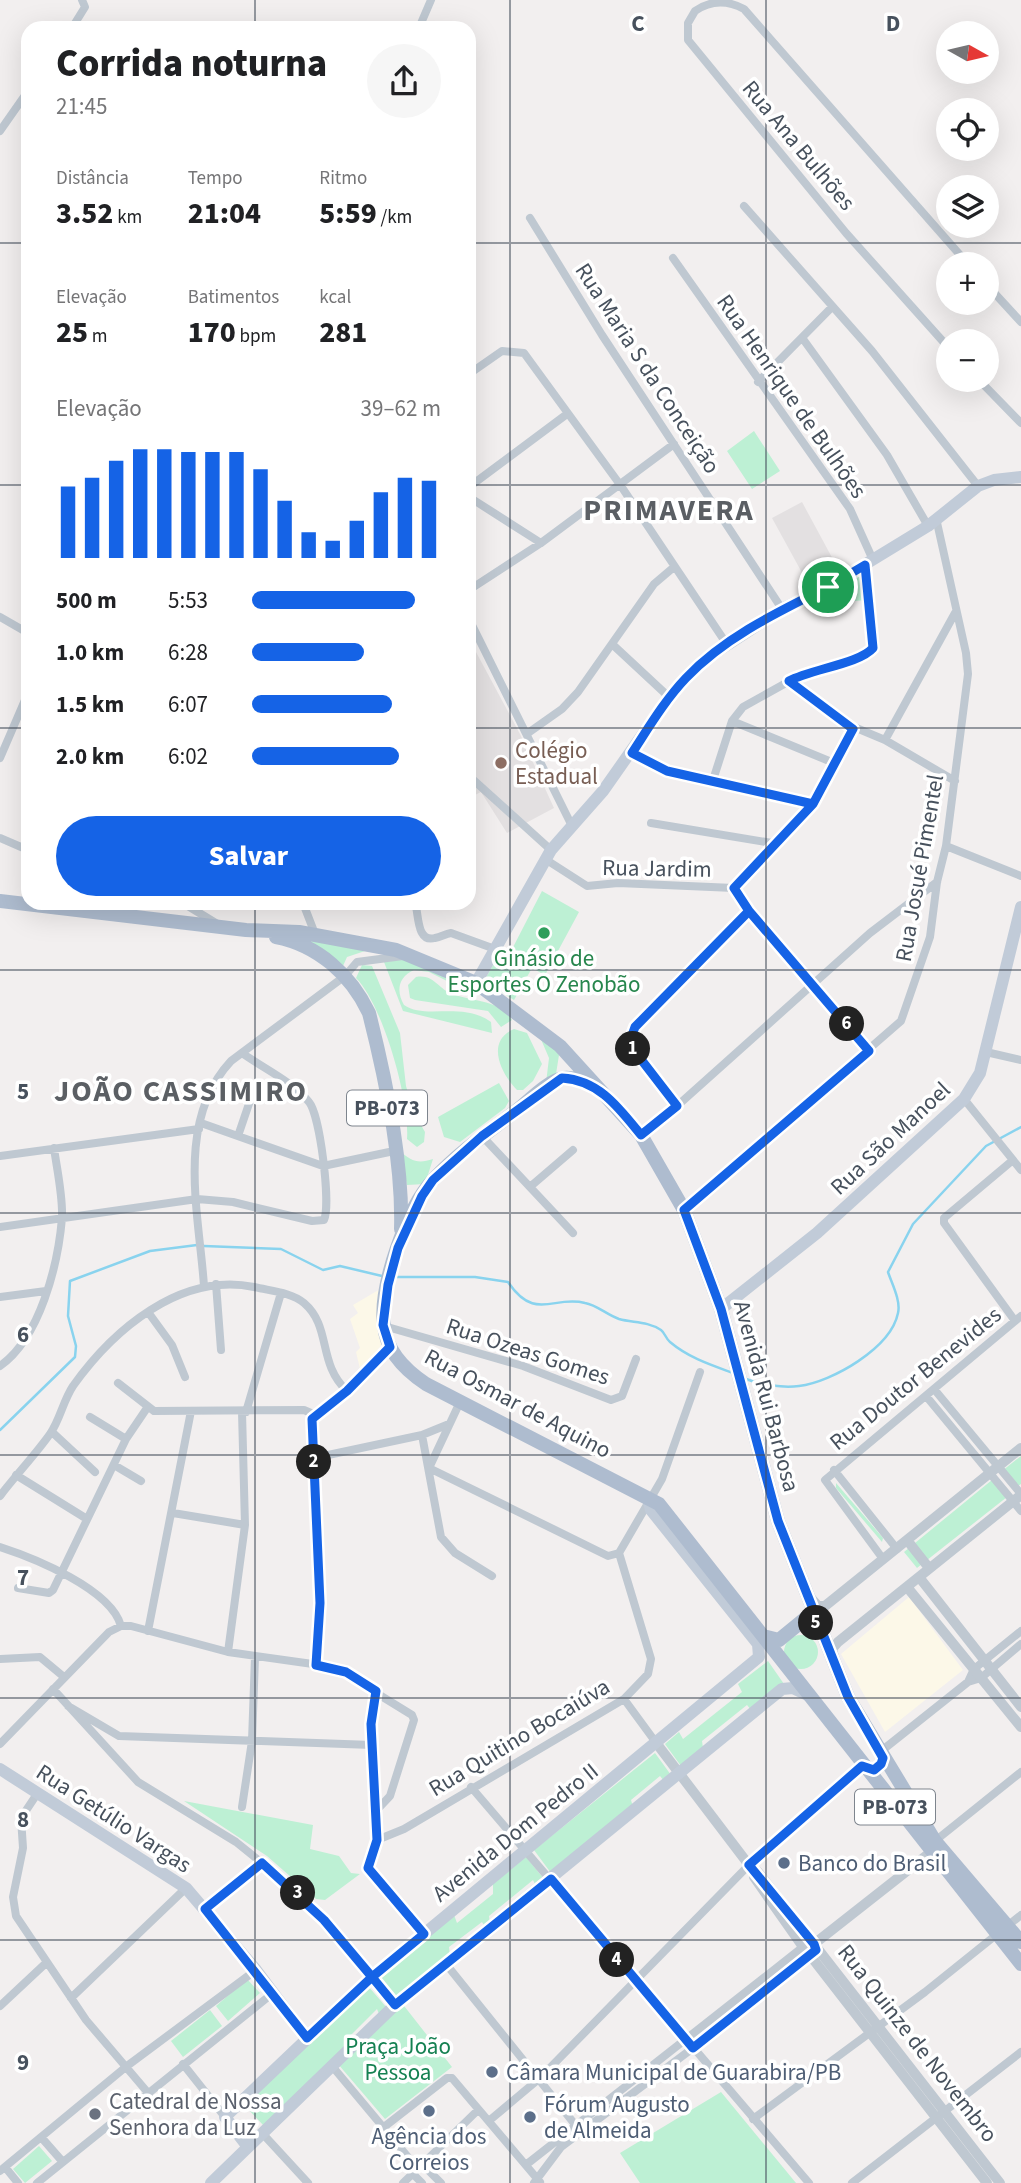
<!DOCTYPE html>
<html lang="pt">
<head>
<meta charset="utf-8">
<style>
	:root { --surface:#fff; --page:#f6f6f6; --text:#202124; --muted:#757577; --accent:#1563e6 }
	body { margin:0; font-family:"Source Sans 3",sans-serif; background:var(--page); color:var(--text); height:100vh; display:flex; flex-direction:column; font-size:26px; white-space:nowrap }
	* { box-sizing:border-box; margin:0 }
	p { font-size:23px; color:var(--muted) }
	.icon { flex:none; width:38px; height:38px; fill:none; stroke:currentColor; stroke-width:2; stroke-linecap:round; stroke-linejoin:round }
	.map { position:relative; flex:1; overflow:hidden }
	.panel { position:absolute; left:21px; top:21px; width:455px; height:889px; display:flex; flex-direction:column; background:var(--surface); border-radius:21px; box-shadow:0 7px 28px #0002 }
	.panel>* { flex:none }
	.needle { width:46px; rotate:98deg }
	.tools { position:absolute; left:936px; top:21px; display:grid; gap:14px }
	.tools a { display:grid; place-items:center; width:63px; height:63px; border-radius:50%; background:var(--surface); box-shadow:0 7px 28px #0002; font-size:35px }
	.pin { position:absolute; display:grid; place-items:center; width:60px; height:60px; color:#fff; margin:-30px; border:4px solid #fff; border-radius:50%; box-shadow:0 2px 7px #0007 }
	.km { position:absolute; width:35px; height:35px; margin:-18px; border-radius:50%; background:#222; color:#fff; font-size:19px; line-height:35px; text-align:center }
	.round { display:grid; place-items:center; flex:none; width:74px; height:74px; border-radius:37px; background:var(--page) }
	.overview { display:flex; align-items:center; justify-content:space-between; height:119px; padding:0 35px }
	h1 { font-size:38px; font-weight:800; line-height:52px }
	.stats { display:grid; grid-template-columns:repeat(3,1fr); gap:10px; height:119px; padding:7px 35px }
	.stats div { display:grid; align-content:center }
	.stats b { font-size:30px; font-weight:800 }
	.stats small { font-size:19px; font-weight:400 }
	.stats p { font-size:19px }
	.chart { height:196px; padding:14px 35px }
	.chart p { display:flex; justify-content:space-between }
	.chart svg { width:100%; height:126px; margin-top:7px; stroke:var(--accent); stroke-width:6 }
	.primary-button { display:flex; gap:14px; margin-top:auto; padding:14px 35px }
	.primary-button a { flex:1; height:80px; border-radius:42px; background:var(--accent); color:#fff; font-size:28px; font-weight:800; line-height:80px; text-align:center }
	ul { padding:0 35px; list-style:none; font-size:23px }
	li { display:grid; grid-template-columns:112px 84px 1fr; align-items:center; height:52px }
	li i { height:18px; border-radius:9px; background:var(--accent) }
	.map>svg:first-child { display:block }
</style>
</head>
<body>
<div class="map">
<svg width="1021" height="2183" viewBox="0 0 1021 2183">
	<rect width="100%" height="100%" fill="#f2efef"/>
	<!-- commercial -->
	<path fill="#fcf8e8" d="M382,1288L383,1344L360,1369L356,1352L360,1348L350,1319L358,1313L353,1305Z
		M909,1597L963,1670L885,1732L841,1654Z"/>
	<!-- education -->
	<path fill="#e3e0e1" d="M802,502L842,576L812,591L772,518Z
		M469,639L520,734L554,808L507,833L481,792L469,798Z"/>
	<!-- green -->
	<path fill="#bdf0d4" d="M754,431L780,471L752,489L727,451Z
		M862,572L866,600L832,603L829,593Z
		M542,891L579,912L545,975L532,968L514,1000L484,981L501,951L509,955Z
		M298,936L365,951L347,957L343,966Z
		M404,959L441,972L461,988L429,972L414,970C398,977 396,991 404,1005C425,1020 462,1001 491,1022L492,1033L403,1011L384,962Z
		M362,965L372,966L400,1033L406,1086L414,1113L425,1132L424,1142L417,1147L407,1139C410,1101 383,1005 356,978Z
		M416,977C433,974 437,987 450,993C470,1002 500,999 512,1020L501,1027L488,1011L415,1000L410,998L408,985Z
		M514,1029L527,1033L542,1064L533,1081L523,1090H517C501,1074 485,1041 514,1029Z
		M540,1037L550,1043L559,1055L556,1074L546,1083L549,1058Z
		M499,1083L509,1101L505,1108L460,1142L444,1137L438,1117Z
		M400,1151C411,1161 418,1164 433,1159L425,1184L407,1185Z
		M1021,1456V1484L1018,1486L1002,1471Z
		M992,1480L1007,1497L917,1568L904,1552Z
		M836,1483L883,1538L882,1542L836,1488Z
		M784 1652a17 17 0 1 1 34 0a17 17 0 1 1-34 0Z
		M768,1661L784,1684L751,1710L747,1705L702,1741L703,1748L681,1766L665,1744L679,1732L683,1739L742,1692L738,1684Z
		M655,1753L671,1775L664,1781L660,1776L631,1800L633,1807L551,1873L534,1850Z
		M184,1801L313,1825L310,1849L339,1856L351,1873L360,1874L325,1900L316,1899L267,1856Z
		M526,1857L544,1879L536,1886L533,1880L489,1916L490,1924L485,1927L482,1922L449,1947L450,1956L397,1999L378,1976L454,1915L457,1923L493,1894V1884Z
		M247,1979L260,1993L228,2021L216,2006Z
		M368,1986L387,2008L379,2014L377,2009L346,2040L347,2046L264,2126L244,2105Z
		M401,2002L452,2067L385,2119L338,2064Z
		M210,2010L222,2026L183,2057L171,2041Z
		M721,2092L796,2183H640L620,2153Z
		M39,2146L52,2161L25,2183L13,2169Z"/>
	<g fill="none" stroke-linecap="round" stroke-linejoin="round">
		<!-- stream -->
		<path stroke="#89d3ee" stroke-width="2.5" d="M204,1246L281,1249L323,1270L340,1266L382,1276
			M392,1277H475L508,1282C535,1322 553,1295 585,1303C597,1305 607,1315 619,1319C633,1323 647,1321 661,1330C665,1333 666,1339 670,1342C689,1358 711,1365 733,1373
			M746,1379C761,1385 783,1388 799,1386C832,1382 891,1348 898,1313C901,1301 892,1284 888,1272L913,1224L986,1146L1021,1127
			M0,1430L75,1357L76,1346L68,1316L70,1281L150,1251L197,1245"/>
		<!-- minor -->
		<path stroke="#bfc8d1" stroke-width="8" d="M72,28L85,7L82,0
			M419,28L431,0
			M0,131L28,91
			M744,206L872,351L978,486
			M530,218L602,335L782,609
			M673,258L850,509L873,560
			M987,285L1021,322
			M803,339L887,455L928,526
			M948,347L846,233L688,40V23L695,11C711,0 727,0 744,9L968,264
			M469,374L502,351L524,353L621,486L726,643
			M979,380L1021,423
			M758,382L832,307
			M469,487L567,414
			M469,497L541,543
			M469,590L541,543L674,444
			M0,617L28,633
			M469,619L572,826
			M612,644L669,697
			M789,681L842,722L885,740L955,781
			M732,721L834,763
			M528,733L562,709L578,692L654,584L674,567
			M885,740L955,613
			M632,753L667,771L813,804
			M0,758L28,693
			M469,776L551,850
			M713,780L732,721L743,707L804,673L864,654L873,648L865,564
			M651,823L778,844
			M0,838L28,850
			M946,846L1021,876
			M545,859L587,886L618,883L734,888
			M734,888L749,911L869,1051
			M734,888L813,804L854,729
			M183,903L219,925
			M303,903L315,934
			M415,903C419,913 416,943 435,938C441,937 445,934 451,933L495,949
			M986,1052L1021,1060
			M964,1099L1021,1170
			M677,1106L633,1049L631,1038L645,1016L749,911
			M201,1123L323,1166L394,1151
			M641,1135L677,1106L870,933L937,882
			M238,1136L254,1089
			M482,1136L573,1233
			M0,1156L199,1129
			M1013,1160L944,1218V1223L1015,1321
			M531,1186L573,1150
			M684,1210L901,1021L930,937L937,882L946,846L968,674L966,653L936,518
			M0,1227L197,1199L233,1202L312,1221L324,1220C331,1204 320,1115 309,1102C293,1082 263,1068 242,1053
			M216,1284L221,1350
			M204,1286C199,1213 175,1121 231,1061L345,976L357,962L403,956
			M0,1297L46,1291
			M148,1312L172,1345L185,1377
			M384,1326L523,1366L611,1400L622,1396L636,1359
			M0,1366C40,1338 58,1265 62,1218C63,1196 57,1170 54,1148
			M118,1383L154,1411L304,1410L311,1413L320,1603L316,1665
			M934,1389L1021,1494
			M926,1396L1021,1511
			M460,1402L429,1468L608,1556L619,1553
			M246,1412L281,1293
			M90,1417L126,1439
			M312,1419L347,1391L390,1347
			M52,1432L95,1472
			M422,1435L441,1537L455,1553L492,1576
			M314,1458L422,1435L449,1424
			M114,1465L141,1481
			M834,1470L897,1549
			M16,1475L87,1519
			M0,1496C16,1475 35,1455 50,1434C60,1420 63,1401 73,1386C113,1330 180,1272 254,1287C270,1291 291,1292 304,1303C332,1327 317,1363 347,1391
			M173,1513L245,1525
			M0,1547C34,1558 111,1589 121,1626
			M883,1559L825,1480L1021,1316
			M18,1588L49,1593L53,1590L126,1439L147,1408
			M148,1631L191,1411
			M228,1652L245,1525L242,1412
			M0,1659L40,1657L64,1677
			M968,1682L974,1669L1021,1631
			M53,1689L138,1782L236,1842L262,1863
			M376,1691L371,1724L377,1840L368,1868L424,1934
			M624,1699L657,1744
			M68,1706L119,1736L372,1745
			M0,1744L109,1632L121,1626H131L228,1652L334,1667L412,1715L414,1720L390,1796L374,1813
			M880,1752L968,1682L981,1678L1021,1644
			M471,1787L809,2183
			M37,1794L21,1818L23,1848L13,1897L16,1916L86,2020L149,2094
			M242,1807L252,1741L255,1657
			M377,1840L404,1829L624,1699L648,1674L651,1659L619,1553L662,1479L700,1372
			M935,1841L1021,1772
			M446,1964L577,2127
			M71,1998L186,1888
			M0,2006L46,1963
			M183,2064L225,2117
			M332,2066L418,2169
			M753,2119L925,1992L1021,1915
			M490,2120L540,2078L749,1865L862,1766
			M384,2127L447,2078H452L540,2182
			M262,2133L308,2183
			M41,2137L62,2161
			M527,2164L803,1947
			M423,2165L441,2183
			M5,2167L18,2183
			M0,2171L127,2066L256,1970
			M413,2174L422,2183
			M37,2183L273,1993
			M403,2183L478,2110
			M534,2183L561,2147L693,2048L809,1954
			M852,2183L1021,2052"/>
		<!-- tertiary -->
		<path stroke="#bfc8d1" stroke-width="10" d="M907,1540L929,1568
			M919,1577L1021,1707
			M907,1587L1021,1727
			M810,1597L818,1606H825L1021,1448
			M834,1657L832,1649L838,1642L1021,1495
			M657,1744L749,1865L758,1872L1000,2183
			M754,1877L803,1947
			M814,1944L931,1852
			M809,1954L987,2183"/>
		<!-- secondary -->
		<path stroke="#c1cbd8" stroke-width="12" d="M476,983L551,850L603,791L669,697L704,660L782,609L828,587L928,526L978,486L994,480L1021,477
			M721,1309L817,1233L964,1099L980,1073L1021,907
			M0,1769L186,1888L256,1970L307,2038
			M205,1909L262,1863L324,1920L395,2005
			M248,2147L225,2117L372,1977L759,1657L758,1644L651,1510L648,1498
			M211,2183L395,2005L782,1689L793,1688L810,1696"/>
		<!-- primary -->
		<path stroke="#aebccf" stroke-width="14" d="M0,901L246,930L299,932L396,950L476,983L560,1046L641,1135L684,1210L721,1309L778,1521L848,1697L935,1841L1021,1942
			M276,937C318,945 351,975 369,1013C385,1076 403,1164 401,1229
			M594,1087C585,1082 575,1077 564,1078C548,1080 528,1102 516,1111C488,1132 457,1154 433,1180C407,1208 379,1286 384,1325C386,1351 405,1370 426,1384L659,1504L1021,1964
			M763,1636L779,1640L812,1613"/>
	</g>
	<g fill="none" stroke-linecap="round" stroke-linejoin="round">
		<!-- route casing -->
		<g stroke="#fff" stroke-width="14">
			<path id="route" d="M828,587L865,565L873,648C859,664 811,669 789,681L853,729L813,804L734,888L749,911L635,1027L631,1038L633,1049L677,1106L641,1135C619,1108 599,1080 562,1078L482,1136L433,1180L422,1196L398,1248L388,1285L383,1325L390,1347L347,1391L312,1419L320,1603L316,1665L346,1672L376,1691L371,1724L377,1840L368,1868L424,1934L372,1977L324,1920L262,1863L205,1909L307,2038L372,1977L395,2005L551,1879L693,2048L816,1950L814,1944L749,1865L862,1766L874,1770L881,1764L883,1758L848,1697L778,1521L721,1309L684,1210L869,1051L749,911L734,888L813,804L667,771L632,753C649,727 665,700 686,678C725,637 778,612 828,587"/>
		</g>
		<!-- route -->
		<use href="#route" stroke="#1563e6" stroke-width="9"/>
	</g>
	<!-- grid -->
	<path fill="none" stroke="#47515d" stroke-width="2" stroke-opacity="0.55" d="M255,0V28M510,0V2183M766,0V2183M0,243H28M469,243H1021M0,485H28M469,485H1021M0,728H28M469,728H1021M255,903V2183M0,970H1021M0,1213H1021M0,1455H1021M0,1698H1021M0,1940H1021"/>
	<!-- markers -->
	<circle fill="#8d6e63" stroke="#fff" stroke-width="2.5" cx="501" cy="763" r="7"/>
	<circle fill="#2e9e5b" stroke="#fff" stroke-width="2.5" cx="544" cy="933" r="7"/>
	<g fill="#5c6f8a" stroke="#fff" stroke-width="2.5">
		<circle cx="784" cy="1863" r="7"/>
		<circle cx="492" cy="2072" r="7"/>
		<circle cx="429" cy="2111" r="7"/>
		<circle cx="530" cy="2117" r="7"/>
	</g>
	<circle fill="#6b7280" stroke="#fff" stroke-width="2.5" cx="95" cy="2114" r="7"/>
	<g text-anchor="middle" stroke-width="7" stroke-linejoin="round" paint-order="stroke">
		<!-- shield labels -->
		<g fill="#fff" stroke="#7e858e" stroke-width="2">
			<rect x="347" y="1090.5" width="80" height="35" rx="5"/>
			<rect x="855" y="1789.5" width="80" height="35" rx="5"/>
		</g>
		<g font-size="21" font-weight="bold" fill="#47515d">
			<text x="387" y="1115">PB-073</text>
			<text x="895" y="1814">PB-073</text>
		</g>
		<!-- street labels -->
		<g font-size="23" fill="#47515d" stroke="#fff">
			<text transform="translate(799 145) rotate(50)" y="8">Rua Ana Bulhões</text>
			<text transform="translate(648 368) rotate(57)" y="8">Rua Maria S da Conceição</text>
			<text transform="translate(792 396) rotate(55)" y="8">Rua Henrique de Bulhões</text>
			<text transform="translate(657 868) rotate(1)" y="8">Rua Jardim</text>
			<text transform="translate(919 868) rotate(-80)" y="8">Rua Josué Pimentel</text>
			<text transform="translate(890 1138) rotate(-43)" y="8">Rua São Manoel</text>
			<text transform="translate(528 1351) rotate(18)" y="8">Rua Ozeas Gomes</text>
			<text transform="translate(915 1378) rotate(-39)" y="8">Rua Doutor Benevides</text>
			<text transform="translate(767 1396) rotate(75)" y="8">Avenida Rui Barbosa</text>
			<text transform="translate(518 1403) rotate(28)" y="8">Rua Osmar de Aquino</text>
			<text transform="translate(519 1737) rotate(-31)" y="8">Rua Quitino Bocaiúva</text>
			<text transform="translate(114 1818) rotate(33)" y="8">Rua Getúlio Vargas</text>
			<text transform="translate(515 1832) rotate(-39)" y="8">Avenida Dom Pedro II</text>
			<text transform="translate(918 2043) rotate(52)" y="8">Rua Quinze de Novembro</text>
		</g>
		<!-- education labels -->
		<g font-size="23" fill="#785e54" stroke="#fff" text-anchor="start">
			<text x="515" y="758">Colégio<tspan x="515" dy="26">Estadual</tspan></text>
		</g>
		<!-- leisure labels -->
		<g font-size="23" fill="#27864d" stroke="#fff">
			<text x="544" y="966">Ginásio de<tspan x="544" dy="26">Esportes O Zenobão</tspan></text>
		</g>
		<!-- service labels -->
		<g font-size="23" fill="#4e5e75" stroke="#fff" text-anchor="start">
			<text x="798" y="1871">Banco do Brasil</text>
			<text x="506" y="2080">Câmara Municipal de Guarabira/PB</text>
			<text x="544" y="2112">Fórum Augusto<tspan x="544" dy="26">de Almeida</tspan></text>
			<text x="429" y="2144" text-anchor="middle">Agência dos<tspan x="429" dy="26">Correios</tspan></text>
		</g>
		<!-- park labels -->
		<g font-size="23" fill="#158152" stroke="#fff">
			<text x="398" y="2054">Praça João<tspan x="398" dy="26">Pessoa</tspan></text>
		</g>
		<!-- worship labels -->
		<g font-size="23" fill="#5b616d" stroke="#fff" text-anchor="start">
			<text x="109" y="2109">Catedral de Nossa<tspan x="109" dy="26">Senhora da Luz</tspan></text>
		</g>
		<!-- district labels -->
		<g font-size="30" font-weight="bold" letter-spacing="2" fill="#5b5f64" stroke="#fff">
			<text x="669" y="520">PRIMAVERA</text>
			<text x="181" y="1101">JOÃO CASSIMIRO</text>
		</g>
	</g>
	<g font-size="23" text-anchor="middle" font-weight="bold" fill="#47515d" stroke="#fff" stroke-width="7" stroke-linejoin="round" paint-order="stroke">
		<text x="638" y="31">C</text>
		<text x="893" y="31">D</text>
		<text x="23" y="1099">5</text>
		<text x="23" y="1342">6</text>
		<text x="23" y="1585">7</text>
		<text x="23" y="1827">8</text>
		<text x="23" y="2070">9</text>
	</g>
</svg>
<div class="tools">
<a><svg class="needle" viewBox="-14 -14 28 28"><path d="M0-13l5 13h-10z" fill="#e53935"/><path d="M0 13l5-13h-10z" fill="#757577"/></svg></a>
<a><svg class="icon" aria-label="locate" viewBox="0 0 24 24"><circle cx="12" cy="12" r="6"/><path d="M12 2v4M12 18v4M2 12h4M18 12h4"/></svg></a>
<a><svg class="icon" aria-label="layers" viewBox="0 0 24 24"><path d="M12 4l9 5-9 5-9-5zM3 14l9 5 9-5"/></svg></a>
<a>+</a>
<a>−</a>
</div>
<div class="pin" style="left:828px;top:587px;background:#1e9e55"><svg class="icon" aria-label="arrive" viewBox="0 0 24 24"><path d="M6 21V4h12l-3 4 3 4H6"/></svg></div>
<b class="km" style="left:633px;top:1049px">1</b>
<b class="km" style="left:314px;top:1462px">2</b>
<b class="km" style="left:298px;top:1893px">3</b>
<b class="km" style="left:617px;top:1960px">4</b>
<b class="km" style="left:816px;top:1623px">5</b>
<b class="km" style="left:847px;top:1024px">6</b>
<section class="panel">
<div class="overview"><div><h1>Corrida noturna</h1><p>21:45</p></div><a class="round"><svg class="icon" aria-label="share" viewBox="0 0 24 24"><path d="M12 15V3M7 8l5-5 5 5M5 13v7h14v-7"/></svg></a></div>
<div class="stats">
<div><p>Distância</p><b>3.52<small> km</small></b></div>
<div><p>Tempo</p><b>21:04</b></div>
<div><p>Ritmo</p><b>5:59<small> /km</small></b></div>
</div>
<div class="stats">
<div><p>Elevação</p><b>25<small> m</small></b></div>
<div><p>Batimentos</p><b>170<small> bpm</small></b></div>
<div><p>kcal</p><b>281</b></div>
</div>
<div class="chart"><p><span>Elevação</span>39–62 m</p>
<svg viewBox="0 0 160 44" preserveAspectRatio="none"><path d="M5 44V19M15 44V16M25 44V10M35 44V6M45 44V6M55 44V7M65 44V7M75 44V7M85 44V13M95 44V24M105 44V35M115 44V38M125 44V31M135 44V21M145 44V16M155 44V17"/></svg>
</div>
<ul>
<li><b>500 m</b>5:53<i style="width:86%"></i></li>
<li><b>1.0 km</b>6:28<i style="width:59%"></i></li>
<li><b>1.5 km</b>6:07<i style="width:74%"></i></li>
<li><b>2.0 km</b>6:02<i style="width:78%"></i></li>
</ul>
<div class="primary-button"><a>Salvar</a></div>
</section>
</div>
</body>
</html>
